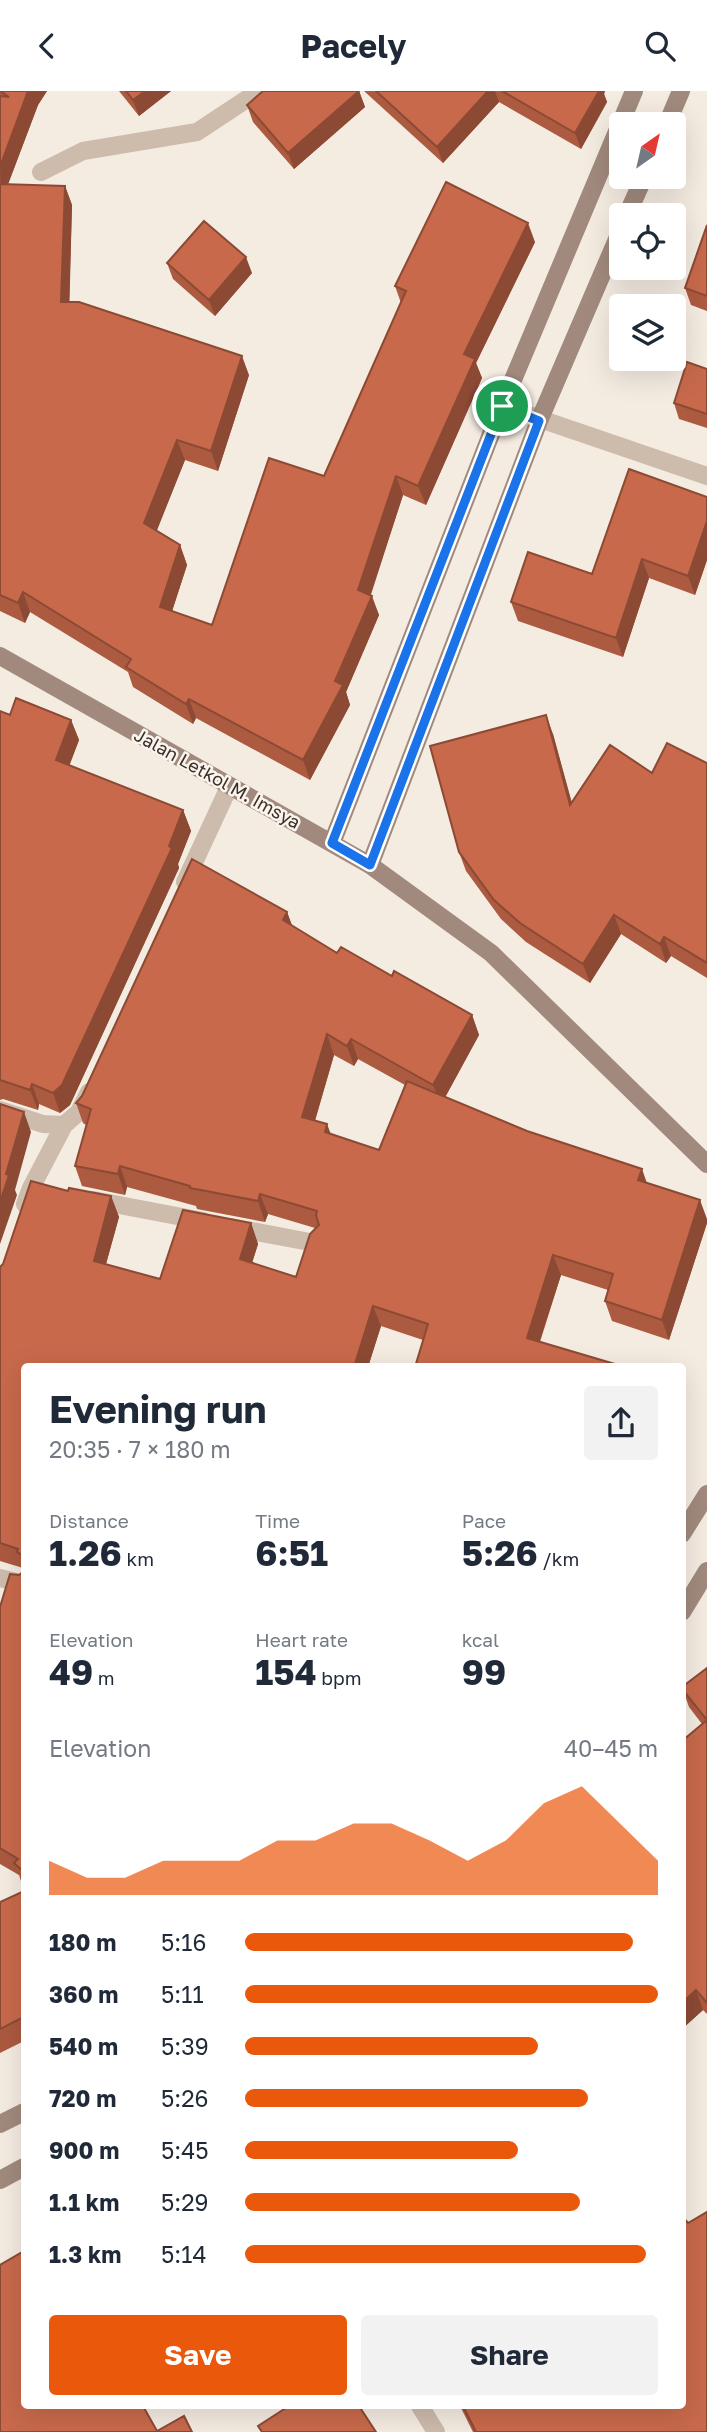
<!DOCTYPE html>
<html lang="en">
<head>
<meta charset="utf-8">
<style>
	:root { --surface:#fff; --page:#f2f2f3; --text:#1f2937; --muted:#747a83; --accent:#ea580c }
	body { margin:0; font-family:"Golos Text",sans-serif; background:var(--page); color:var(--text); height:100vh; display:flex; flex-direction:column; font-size:26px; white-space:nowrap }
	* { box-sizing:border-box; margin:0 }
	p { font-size:23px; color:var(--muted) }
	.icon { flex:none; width:38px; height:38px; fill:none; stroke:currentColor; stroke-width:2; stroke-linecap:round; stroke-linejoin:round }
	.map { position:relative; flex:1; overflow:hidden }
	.sheet { position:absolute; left:21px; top:1272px; width:665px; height:1046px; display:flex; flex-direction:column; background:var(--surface); border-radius:7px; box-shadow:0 7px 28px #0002 }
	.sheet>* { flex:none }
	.needle { width:46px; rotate:34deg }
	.controls { position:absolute; left:609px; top:21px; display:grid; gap:14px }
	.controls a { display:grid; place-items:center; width:77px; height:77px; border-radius:7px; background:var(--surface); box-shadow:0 7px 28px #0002; font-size:35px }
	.pin { position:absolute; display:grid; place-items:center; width:60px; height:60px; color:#fff; margin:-30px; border:4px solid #fff; border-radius:50%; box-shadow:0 2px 7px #0007 }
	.round { display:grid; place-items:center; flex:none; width:74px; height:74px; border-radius:7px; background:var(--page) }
	.summary { display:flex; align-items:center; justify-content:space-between; height:119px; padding:0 28px }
	h1 { font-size:38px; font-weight:700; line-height:52px }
	.metrics { display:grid; grid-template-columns:repeat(3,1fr); gap:10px; height:119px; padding:7px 28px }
	.metrics div { display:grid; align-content:center }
	.metrics b { font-size:35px; font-weight:700 }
	.metrics small { font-size:19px; font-weight:400 }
	.metrics p { font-size:19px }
	.chart { height:196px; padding:14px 28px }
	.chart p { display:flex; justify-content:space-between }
	.chart svg { width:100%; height:126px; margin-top:7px; fill:var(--accent); opacity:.7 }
	.primary-button { display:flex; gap:14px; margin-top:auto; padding:14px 28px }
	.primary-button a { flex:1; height:80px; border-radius:7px; background:var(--accent); color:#fff; font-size:28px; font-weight:700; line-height:80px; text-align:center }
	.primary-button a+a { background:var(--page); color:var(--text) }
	ul { padding:0 28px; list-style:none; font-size:23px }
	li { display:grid; grid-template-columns:112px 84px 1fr; align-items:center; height:52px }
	li i { height:18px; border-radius:9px; background:var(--accent) }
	header { display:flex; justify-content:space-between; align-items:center; height:91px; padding:0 28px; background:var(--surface); font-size:32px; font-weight:700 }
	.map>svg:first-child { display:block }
</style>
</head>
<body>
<header><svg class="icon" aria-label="back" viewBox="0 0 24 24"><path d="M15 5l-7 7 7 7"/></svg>Pacely<svg class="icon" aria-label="search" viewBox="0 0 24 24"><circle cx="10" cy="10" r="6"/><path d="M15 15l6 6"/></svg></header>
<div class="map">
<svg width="707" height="2341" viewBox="0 0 707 2341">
	<rect width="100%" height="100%" fill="#f4ebe1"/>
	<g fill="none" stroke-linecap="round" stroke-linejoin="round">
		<!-- street -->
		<path stroke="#cdbbac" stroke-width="18" d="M41,81L83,60L197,41L259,0
			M502,315L707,385
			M185,791L229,696
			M0,1019L43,1033L64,1034L79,1021L89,1001
			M93,1109L203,1130
			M25,1113L31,1097L64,1034
			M230,1136L315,1152
			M0,1487L24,1493
			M420,2315L436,2341"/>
		<!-- secondary -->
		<path stroke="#a18a7d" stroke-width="18" d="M667,33L681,0
			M627,124L644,86
			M0,565L370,774L491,862L707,1073
			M332,752L502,315L634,0
			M370,774L539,330L621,139
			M682,1443L707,1403
			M682,1521L707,1480
			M0,2033L24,2021
			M0,2089L24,2076"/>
	</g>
	<!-- wall -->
	<path fill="#ac5a40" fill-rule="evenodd" d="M0,0H47L38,14L8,93L65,95L72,114L69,211L249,284L218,380L185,369L156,440L180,454L187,474L172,520L212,534L324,385L401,212L395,195L535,151L476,272L482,287L426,414L403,404L370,504L379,524L346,601L350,614L310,689L196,627L193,633L133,596L128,581L30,521L25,532L0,520Z
		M119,0H171L139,25Z
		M359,0L365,16L294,78L253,31L247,14Z
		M364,0H605L604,3L607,11L581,58L499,11L443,72Z
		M707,134V220L691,214L685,197Z
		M167,172L252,182L215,225L173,188Z
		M707,278V337L679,328L674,312Z
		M707,406V469L695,504L649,487L623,566L518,530L511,511L592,483Z
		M0,620L10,624L71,629L79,649L69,674L183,719L191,740L178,773L179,777L70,1014L60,1022L39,1013L38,1019L3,1008L0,1009Z
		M553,643L572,712L652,682L707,672V887L671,865L666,872L621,843L590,892L526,851L501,828L466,780L459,761Z
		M287,821L292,835L337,862L392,885L472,924L479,944L445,1006L647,1092L707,1128V1132L669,1249L612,1230L605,1210L608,1199L561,1184L540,1251L423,1249L381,1235L368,1276H24V1795L22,1793L19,1784L0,1773V1516L19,1484L24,1481L23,1477L0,1470V1176L68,1100L111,1105L119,1126L106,1173L160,1188L251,1132L258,1153L252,1172L296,1186L315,1137L268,1123L265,1131L197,1118L196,1115L127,1096L125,1104L82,1095L75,1075L86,1034L83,1032L76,1012ZM334,964L354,975L358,968L405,994L379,1059L331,1043L315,1030Z
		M707,1577V1923L703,1919L682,1938V1650L702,1633L689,1616L682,1596Z
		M24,1800V1950L0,1962V1811Z
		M460,2315H682L707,2341H473Z"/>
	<!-- shaded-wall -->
	<path fill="#8c4a34" d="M28,0H47L38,14L1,112L0,76Z
		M145,0H171L139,25L133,9Z
		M359,0L365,16L294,78L288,62Z
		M488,0H495L499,11L443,72L437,56Z
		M598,0H605L604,3L607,11L581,58L575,42Z
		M65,95L72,114L69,230L61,211Z
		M528,132L535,151L476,272L482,287L426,414L418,395L464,263Z
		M246,166L252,182L215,225L209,209Z
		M242,265L249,284L218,380L211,360Z
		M177,349L185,369L152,452L144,432Z
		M396,385L403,404L366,519L358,499Z
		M707,430V469L695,504L688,485Z
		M180,454L187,474L167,536L160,516Z
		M642,468L649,487L623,566L616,547Z
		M23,501L30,521L25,532L18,512Z
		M372,505L379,524L346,601L350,614L310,689L303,669Z
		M189,608L196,627L193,633L186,613Z
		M546,624L553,643L577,732L570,714Z
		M71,629L79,649L64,689L56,669Z
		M183,719L191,740L178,773L179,777L70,1014L60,1022L53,1002L169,755Z
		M287,821L295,842L283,829Z
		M614,824L621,843L590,892L583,873Z
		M664,846L671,865L666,872L660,853Z
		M472,924L479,944L441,1014L433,994Z
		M327,943L334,964L310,1046L302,1026Z
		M351,948L358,968L354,975L347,955Z
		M32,993L39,1013L38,1019L30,999Z
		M24,1021L31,1041L15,1099L17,1104L0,1153V1111L6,1083Z
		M327,1033L335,1054L325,1041Z
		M120,1075L127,1096L125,1104L118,1083Z
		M642,1078L649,1098L638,1089Z
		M260,1103L268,1123L265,1131L258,1110Z
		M111,1105L119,1126L101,1191L94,1170Z
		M700,1109L707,1128V1132L669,1249L662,1229Z
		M251,1132L258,1153L247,1188L240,1168Z
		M553,1164L561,1184L534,1267L527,1247Z
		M373,1215L381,1235L368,1276H354Z
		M696,1899L703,1919L682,1938V1912Z"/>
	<!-- building -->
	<path fill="#c8694b" stroke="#8c4a34" stroke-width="2" d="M0,0H28L0,76V5L9,6Z
		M126,0H145L133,9Z
		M263,0H359L288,62L247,14Z
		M376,0H488L437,56Z
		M502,0H599L575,42Z
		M446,91L528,132L464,263L475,268L418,395L396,385L358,499L372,505L335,590L343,594L303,669L189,608L186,613L126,576L131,568L23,501L18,512L0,504V93L65,95L61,211H79L242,265L211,360L177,349L144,432L180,454L160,516L212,534L269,367L324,385L406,200L395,195Z
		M204,130L246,166L209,209L167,172Z
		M707,134V205L685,197Z
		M687,271L707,278V323L674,312Z
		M629,378L707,406V430L688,485L642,468L616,547L511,511L528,461L592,483Z
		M16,607L71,629L56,669L183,719L169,755L172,757L62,994L53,1002L32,993L30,999L0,989V620L10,624Z
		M546,624L570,714L610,654L652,682L667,652L707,672V872L664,846L660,853L614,824L583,873L520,832L494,809L459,761L430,655Z
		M192,768L287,821L283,829L337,862L341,856L392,885L394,880L472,924L433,994L351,948L347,955L327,943L302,1026L327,1033L325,1041L379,1059L407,990L527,1040L642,1078L638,1089L700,1109L662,1229L605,1210L613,1183L553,1164L527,1247L625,1276H415L428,1233L373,1215L354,1276H24V1465L17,1461L18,1458L0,1452V1176L3,1173L31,1090L68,1100L69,1097L111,1105L94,1170L160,1188L183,1119L251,1132L240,1168L296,1186L310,1143L319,1134L316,1124L317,1120L260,1103L258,1110L190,1097V1095L120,1075L118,1083L75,1075L91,1018L76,1012L82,1005Z
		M0,1013L24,1021L6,1083L9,1084L0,1111Z
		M24,1480V1781L14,1772L18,1768L0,1757V1516L10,1483L19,1484Z
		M707,1577V1912L696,1899L682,1912V1650L707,1629L682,1598V1596Z
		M24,1800V1926L0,1938V1811Z
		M707,2121V2341H476L463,2315H682V2125L688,2132Z
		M24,2160V2315H143L157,2340L184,2325L192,2341H0V2174Z
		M289,2315H359L376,2341H262L258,2335Z"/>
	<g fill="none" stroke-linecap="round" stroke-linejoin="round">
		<!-- route casing -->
		<g stroke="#fff" stroke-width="14">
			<path id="route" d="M502,315L539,330L370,774L332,752Z"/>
		</g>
		<!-- route -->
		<use href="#route" stroke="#1a73e8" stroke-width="9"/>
	</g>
	<g text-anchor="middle" stroke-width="5" stroke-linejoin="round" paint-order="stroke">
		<!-- street labels -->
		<g font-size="18" fill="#3b302b" stroke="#fbf5ee">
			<text transform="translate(217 688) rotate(29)" y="6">Jalan Letkol M. Imsya</text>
		</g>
	</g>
</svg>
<div class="controls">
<a><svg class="needle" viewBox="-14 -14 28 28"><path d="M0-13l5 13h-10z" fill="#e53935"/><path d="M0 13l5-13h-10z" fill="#747a83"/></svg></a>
<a><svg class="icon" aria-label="locate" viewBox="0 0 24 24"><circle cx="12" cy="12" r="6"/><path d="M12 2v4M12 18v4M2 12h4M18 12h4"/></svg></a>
<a><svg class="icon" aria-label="layers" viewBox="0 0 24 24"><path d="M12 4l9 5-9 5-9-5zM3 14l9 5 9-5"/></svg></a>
</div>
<div class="pin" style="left:502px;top:315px;background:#1e9e55"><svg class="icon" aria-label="arrive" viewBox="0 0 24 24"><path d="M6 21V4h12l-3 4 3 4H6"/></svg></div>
<section class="sheet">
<div class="summary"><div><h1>Evening run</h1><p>20:35 · 7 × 180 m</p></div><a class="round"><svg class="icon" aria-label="share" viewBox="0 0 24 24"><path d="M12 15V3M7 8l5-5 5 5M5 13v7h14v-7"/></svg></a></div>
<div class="metrics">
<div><p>Distance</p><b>1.26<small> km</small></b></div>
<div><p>Time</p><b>6:51</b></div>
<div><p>Pace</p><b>5:26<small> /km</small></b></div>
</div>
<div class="metrics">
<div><p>Elevation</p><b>49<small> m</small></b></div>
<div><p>Heart rate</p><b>154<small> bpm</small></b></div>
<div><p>kcal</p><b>99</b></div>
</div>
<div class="chart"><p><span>Elevation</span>40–45 m</p>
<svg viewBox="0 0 160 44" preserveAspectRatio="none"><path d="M0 44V32L10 38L20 38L30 32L40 32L50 32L60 25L70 25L80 19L90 19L100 25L110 32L120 25L130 12L140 6L150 19L160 32V44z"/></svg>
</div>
<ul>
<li><b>180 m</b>5:16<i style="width:94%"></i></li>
<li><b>360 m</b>5:11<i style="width:100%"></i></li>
<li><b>540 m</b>5:39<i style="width:71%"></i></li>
<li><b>720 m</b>5:26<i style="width:83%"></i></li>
<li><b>900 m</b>5:45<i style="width:66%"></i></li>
<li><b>1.1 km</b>5:29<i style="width:81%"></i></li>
<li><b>1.3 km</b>5:14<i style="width:97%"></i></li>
</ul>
<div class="primary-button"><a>Save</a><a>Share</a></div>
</section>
</div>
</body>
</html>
